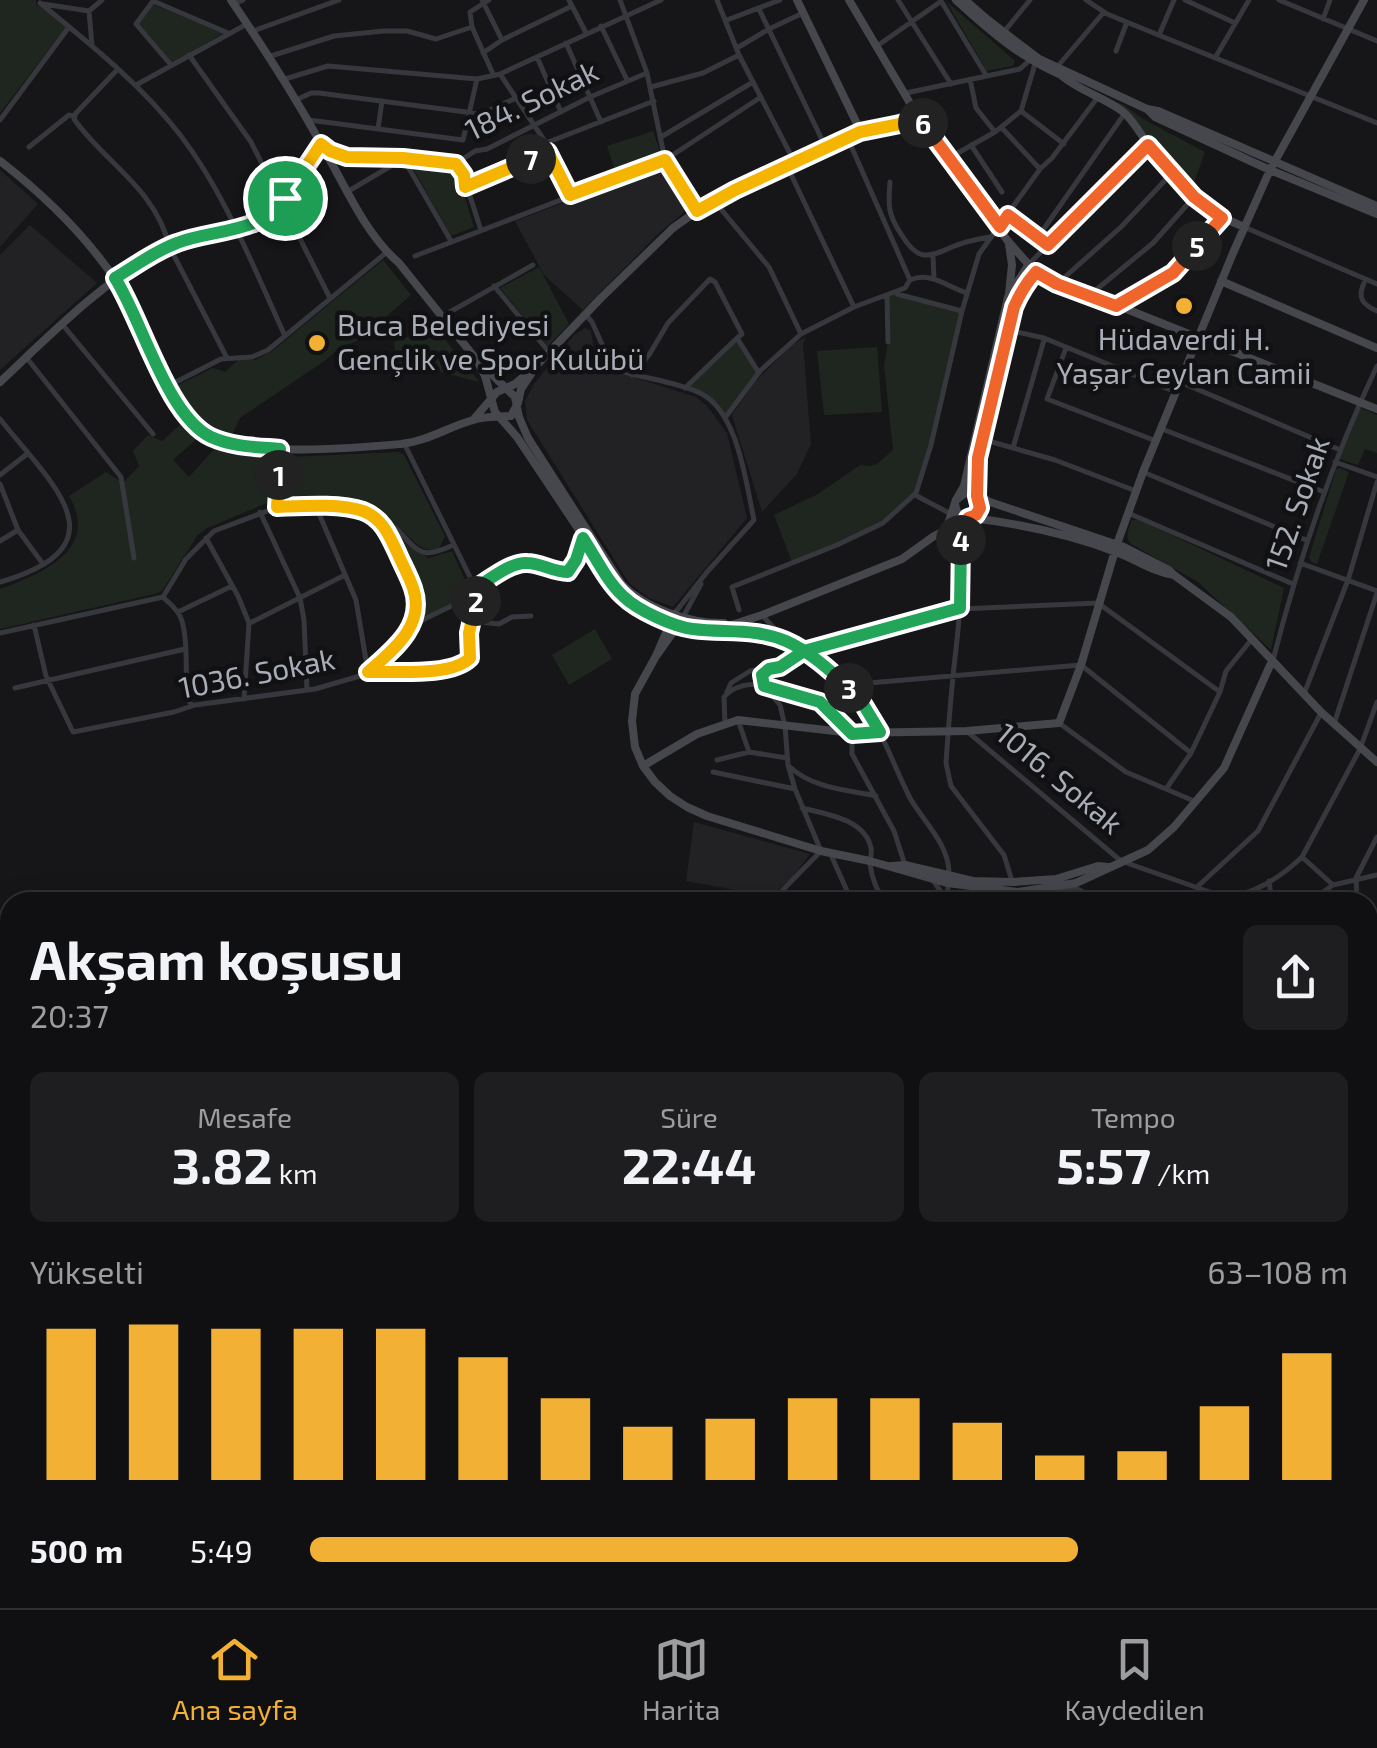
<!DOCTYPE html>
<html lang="tr">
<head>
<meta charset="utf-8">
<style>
	:root { --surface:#101012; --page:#1e1e20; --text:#f1f3f6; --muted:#9c9d9f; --line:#303032; --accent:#f2b134 }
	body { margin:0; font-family:"Exo 2",sans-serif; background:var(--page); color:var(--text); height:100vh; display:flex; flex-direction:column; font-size:38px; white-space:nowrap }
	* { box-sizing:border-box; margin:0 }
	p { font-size:32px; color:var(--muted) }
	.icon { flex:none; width:55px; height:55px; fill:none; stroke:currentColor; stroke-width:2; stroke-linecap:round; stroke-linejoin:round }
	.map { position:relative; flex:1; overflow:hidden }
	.details { position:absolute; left:0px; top:892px; width:1378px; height:718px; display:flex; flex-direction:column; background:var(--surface); border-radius:30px 30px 0 0; box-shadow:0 5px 25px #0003,0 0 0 2px var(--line) }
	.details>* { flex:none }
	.pin { position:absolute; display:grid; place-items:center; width:85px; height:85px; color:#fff; margin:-42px; border:5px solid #fff; border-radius:50%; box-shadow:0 2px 10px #0007 }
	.km { position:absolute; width:50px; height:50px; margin:-25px; border-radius:50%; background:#222; color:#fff; font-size:28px; line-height:50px; text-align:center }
	.round { display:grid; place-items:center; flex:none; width:105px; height:105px; border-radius:15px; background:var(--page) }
	.summary { display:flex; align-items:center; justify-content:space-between; height:170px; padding:0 30px }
	h1 { font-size:55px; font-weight:700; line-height:75px }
	.figures { display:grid; grid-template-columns:repeat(3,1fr); gap:15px; height:170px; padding:10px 30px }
	.figures div { display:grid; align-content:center; border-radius:15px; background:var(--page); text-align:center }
	.figures b { font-size:50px; font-weight:700 }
	.figures small { font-size:28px; font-weight:400 }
	.figures p { font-size:28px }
	.chart { height:280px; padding:20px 30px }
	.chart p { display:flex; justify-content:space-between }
	.chart svg { width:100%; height:180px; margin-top:10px; stroke:var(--accent); stroke-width:6 }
	ul { padding:0 30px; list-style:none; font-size:32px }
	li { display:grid; grid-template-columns:160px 120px 1fr; align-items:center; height:75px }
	li i { height:25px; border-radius:12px; background:var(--accent) }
	.tabs { display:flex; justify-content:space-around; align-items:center; height:140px; border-top:2px solid var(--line); background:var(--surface); font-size:28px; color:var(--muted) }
	.tabs a { display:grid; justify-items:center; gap:5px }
	.tabs .current { color:var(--accent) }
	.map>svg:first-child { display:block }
</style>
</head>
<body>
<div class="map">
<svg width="1377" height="1608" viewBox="0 0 1377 1608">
	<rect width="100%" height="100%" fill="#161618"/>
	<!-- built -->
	<path fill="#222225" d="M662,166L690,207L658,234L583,310L544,275L515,221Z
		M0,170L38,204L0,247Z
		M30,225L97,283L0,370V255Z
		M585,328L591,331L595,356L602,367L696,397L707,406L727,433L747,518L673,607L649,598L629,583L527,420L525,401L534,384L574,335Z
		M806,337L803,344L811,444L797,474L762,512L732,415L754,383L793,344Z
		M694,822L810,854L790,881L768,896L686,881Z
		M418,1600H549L550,1608H419Z"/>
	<!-- green -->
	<path fill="#1e261f" d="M0,0H36V4L67,26L0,113Z
		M946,1L1015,61L1013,66L987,71Z
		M152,4L224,33L172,63L138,24Z
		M1109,99L1124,105L1143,119L1205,152L1192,188L1173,169L1129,112L1112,104Z
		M653,131L661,155L615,170L607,146Z
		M410,163L426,169L456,168L474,227L451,236Z
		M383,260L411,295L380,322L371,334L337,350L323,362L240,418L230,439C200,427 192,412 176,386L213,368L225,372L238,360H255L271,352Z
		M539,267L569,324L548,346L500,288Z
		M894,293L962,311L931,445L915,495L883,523L792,562L774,515L818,494L860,465L871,466L877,464L893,450L884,365L888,342L887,296Z
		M434,326L479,382L426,368H396L394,342Z
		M737,338L759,373L725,418L707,398L684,388Z
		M877,347L882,412L824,415L817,351Z
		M1358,407L1377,415V453L1365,449L1358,465L1336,458Z
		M182,423L199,437L173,460L189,477L217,446L231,452L275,456L274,494L272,501L207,528L197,536L162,591L155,594L0,629V589C40,574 101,550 69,496L106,472L123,483L139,466L133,451L148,435L162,441Z
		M399,452L404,455L445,536L439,549C418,553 414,539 399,528C393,523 373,511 365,507C344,498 308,503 285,502L282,499L284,459L288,457Z
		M1339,468L1349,472L1317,564L1311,562L1309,557L1336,470Z
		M1132,520H1138L1163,531L1284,588L1271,650L1198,582L1131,544C1124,537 1129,528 1132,520Z
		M388,529H394L411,547L429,558L452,551L468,587L466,598L417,620C428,588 402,556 388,529Z
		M595,629L612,659L569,685L552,655Z
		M0,1237L10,1242V1412L0,1418Z
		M0,1560L10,1566V1600H91L71,1608H2Z
		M616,1600H758V1608H616Z"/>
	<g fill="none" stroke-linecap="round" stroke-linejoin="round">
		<!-- street -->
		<path stroke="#37383d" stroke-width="5" d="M482,0L502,40
			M489,0L470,12L472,27L493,74
			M569,0L586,33
			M620,0L647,73L665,160L697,211
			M717,0L739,55L795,163
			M898,0L951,84
			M1086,0L1107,14L1156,34L1377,123
			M1185,0L1235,23
			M1279,0L1377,41
			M941,1L986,75
			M40,3C90,44 142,85 181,136C226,195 254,269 285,336
			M43,4L89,11
			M234,4L243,0
			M759,9L826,148
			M1323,19L1330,0
			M727,20L780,0
			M601,26L627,80
			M253,31L339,0
			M1003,33L1030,0
			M1159,35L1174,0
			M566,43L601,122
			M92,45L89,11L102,0
			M877,46L940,2
			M737,48L769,29L803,13
			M1116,51L1127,22
			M483,53L502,40L572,6
			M189,55L251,142L330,298
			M271,56L334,36L384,31H407L436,39L472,27
			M537,57L561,112
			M1215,58L1249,0
			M171,65L136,24L153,1L228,33
			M1057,67L1104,12
			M118,69L76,113L74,119C104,162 156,189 169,246L227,358
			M500,74L546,143L570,195
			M285,79L328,66L477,79L500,74L661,0
			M970,79L976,108L995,132
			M136,85L247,24
			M651,87L703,73L739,55
			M906,93L1020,69L1031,59
			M296,100L311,93H319L481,114L516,98
			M1021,111L1064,144
			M0,120L69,27
			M309,120L463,140L477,79
			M1002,128L1040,169
			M378,129L382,101
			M661,137L753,82
			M546,143L654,101
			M971,145L1002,192
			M29,147L69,115L74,116
			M325,147C346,164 380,157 406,159C422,160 439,162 455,164L475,151L487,149L590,97L647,73
			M403,158L451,241
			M949,158L995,132L1021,111L1035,64
			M455,164C465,174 475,214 481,230
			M787,166L854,307
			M890,182C888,205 888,215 901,234C917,260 926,259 952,247C964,242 977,239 990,237
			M465,187L549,152
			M347,192L401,160
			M715,202L769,267L801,334
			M1008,215L1047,245
			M1244,227L1377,284
			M1038,237L1125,113
			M415,256L665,160L761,97
			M933,256L934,278
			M1030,263L1148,145
			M910,280C931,271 947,287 967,293
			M1364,283C1357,298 1363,305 1377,311
			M1057,284L1121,227L1172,173
			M494,286L549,352
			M897,294L962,311
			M1091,294L1153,243L1194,197
			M887,296L888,342
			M1118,305L1173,273L1222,218
			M585,314L592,322L610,362L624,372C648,379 677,382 700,393C738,411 746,483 754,520L707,572L674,614
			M441,317L533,265
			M62,324L153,434
			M1008,330L1044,338L1176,392
			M737,338L759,373
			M1066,348L1047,399L1156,441
			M26,357L121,477L134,558
			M632,375L649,355L668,323L710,279L715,282L742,334L737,338
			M1180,382L1338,449
			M168,386L221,359L252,357L268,350L387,252
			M685,388L737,338
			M725,418L760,371L801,334L854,307L905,288L910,280L848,139
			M0,419C51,484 127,545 0,582
			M1162,429L1324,492
			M982,442H992L1055,460L1136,491
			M404,443L470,577L474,589L472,596
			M1013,448L1044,340
			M1335,462L1377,477
			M1143,472L1306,540
			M0,475L27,454
			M0,484L18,530
			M915,495L951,514
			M277,506L280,449
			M317,509L356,600L368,672
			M260,512L300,598L304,620L307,690
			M1128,513L1293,584
			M383,527L396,528C418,551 420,561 453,545
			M945,530C969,582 958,622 953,677C950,705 948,734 946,763L951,786L1004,855L1012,881
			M206,538L238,596L249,623L244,699
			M0,541L18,530L43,564
			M1300,563L1377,591
			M960,564L961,537L966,521
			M474,589C488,581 510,562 527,562C541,563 553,572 568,571L576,561L583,538
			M163,597C169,603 177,609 180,616C189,635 185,677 187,699L192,705
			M739,610L732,587L837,545L883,523L916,493L931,445L962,311L979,254L1040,169L1052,158L1098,97
			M178,612L232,586
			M762,615L783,638
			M683,617L701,584
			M472,621L499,624L512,617L531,616
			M250,623L345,575
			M34,625L46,676L73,732L174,712L195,705L315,689L360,676L397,647L412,625L416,608L413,587L382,524L367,512L349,508L278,507L214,531L186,559L163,597
			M412,625L472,596
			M724,630C745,631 765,633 784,640C815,653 858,693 874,722C888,746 897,773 910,798C923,821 948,843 949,872C949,881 947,892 947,902
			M0,633L163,597
			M1273,660C1299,559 1332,461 1377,366
			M769,669L762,675L764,686L819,703L852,733V754L894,831L905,865
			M371,672C397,671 451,676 470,658L469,633L476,601L472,596
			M846,685L1081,665L1191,753
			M15,688L185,649
			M727,692L731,683L750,671L780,667L804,651L960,609L1098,603L1220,692
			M1304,694L1348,580L1377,482
			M738,720L749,752
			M1059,723L1126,772L1194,801
			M725,724L724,697C733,686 750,682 764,686L780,705L785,726L788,765L795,789L821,851L771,902
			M1334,724L1377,593
			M969,733L1121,861L1224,897C1253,896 1282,876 1302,857L1360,749L1377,702
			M717,760L749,752L787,758
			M790,767C812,788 847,790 876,796
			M713,772L795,789
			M1166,789L1191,753L1220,692L1226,671L1252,639
			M802,808C826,814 865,819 871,848C872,853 870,859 870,864C872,880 877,890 885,902
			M831,855L852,902
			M1302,857L1333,885
			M933,880L945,898
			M1269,881L1272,902
			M1197,887L1258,831L1321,713
			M1060,888L1077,889L1104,902
			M1309,902L1333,885L1377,875
			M1357,902L1356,878L1377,837
			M1368,919H1377
			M1368,948L1377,947
			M1368,977L1377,976
			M1368,1002L1377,1033
			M1368,1052L1377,1049
			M1368,1145L1377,1139
			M1368,1175L1377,1172
			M1368,1214L1373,1234L1377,1329L1368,1330
			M1368,1422L1377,1423
			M131,1600L140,1608
			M248,1600L254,1608
			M412,1600L413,1608
			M555,1600L556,1608
			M1210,1600V1608
			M1257,1600L1258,1608
			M88,1608L94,1606L95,1608
			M215,1608L227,1600
			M375,1608L394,1600
			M612,1608V1600
			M776,1608V1600
			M917,1608L918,1600
			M956,1608L958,1600
			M1056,1608L1062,1600
			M1083,1608L1086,1600
			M1130,1608L1133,1600
			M1157,1608L1160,1600
			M1311,1608L1312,1600
			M1352,1608L1353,1600"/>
		<!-- secondary -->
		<path stroke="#45474d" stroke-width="8" d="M231,0C263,47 295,96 322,146C345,185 364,233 399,263L476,359L515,397L519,417L528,438L621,583C643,608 691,624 724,623
			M797,0L861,132
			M849,0L920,120L1007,240L1036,273L1057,284L1091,295L1377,409
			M956,0C990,31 1023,60 1066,77
			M965,0L988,20L1039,59L1147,109L1158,111L1377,206
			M1062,76C1080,91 1103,97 1122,111C1134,120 1141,136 1151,148C1178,182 1203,211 1244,227
			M1147,109L1155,117L1270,170L1377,214
			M880,129L920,120
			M0,161C44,195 86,236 117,282C145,323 165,414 211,437C251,457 354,448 401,444C428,441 448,427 473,420C485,416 499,417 511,416L518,403L521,389L537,365
			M1221,281L1377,348
			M1009,294L1012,265L1009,244
			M476,359L485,376L495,412L517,437L623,596L650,613L686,628L716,630L762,615L902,559L934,536L976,515L981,503C966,474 1005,345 1014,307L1021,291L1036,273
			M0,382C51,334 101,283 162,249C183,238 206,236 229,231C280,220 295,183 321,143
			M473,420L497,392L515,384L537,365L601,298L673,228L697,211L735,190L787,166L861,132L916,111
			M956,500L965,493H973L990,502L1124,547L1169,570L1174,575L1231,617L1321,712L1377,762
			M955,504L957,512L964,517C1016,523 1067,533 1116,552C1135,559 1153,572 1174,575
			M946,530L956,500L964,486L1008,297L1029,264
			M674,614L656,656L635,694L632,721L635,747L643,766L655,782L670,796L687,807L707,816L821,851L870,861L947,883L1018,892L1076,883L1148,850L1174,827L1224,768L1272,661
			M657,655L681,621
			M643,766L697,734L738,720L852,733L967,731L1059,723L1081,665L1117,544L1143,472L1233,253L1270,170L1364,0
			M892,866L905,865L973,881L1013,882L1056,879L1098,866L1108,867
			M1368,1209L1377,1206
			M1007,1608L1010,1600"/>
		<!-- primary -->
		<path stroke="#53555c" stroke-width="9" d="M1368,1510L1377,1509
			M1368,1522L1377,1521"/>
	</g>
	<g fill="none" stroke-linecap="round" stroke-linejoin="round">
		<!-- split-1 casing -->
		<g stroke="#fff" stroke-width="20">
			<path id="split-1" d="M279,475L280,449C257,447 233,447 211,437C167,416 142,320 115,278C135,266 155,251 177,243C213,229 262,234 285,198"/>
		</g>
		<!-- split-2 casing -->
		<g stroke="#fff" stroke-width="20">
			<path id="split-2" d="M279,475L277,507C302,506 340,503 363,511C382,518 389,535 397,552C402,564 409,576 413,588C426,625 393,650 368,672C395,671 451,677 470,658L469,633L476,601"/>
		</g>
		<!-- split-3 casing -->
		<g stroke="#fff" stroke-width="20">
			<path id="split-3" d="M476,601L472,596L474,589C488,581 510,562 527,563C541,563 553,572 568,572L576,560L583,538C595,556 606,580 623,596C637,610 674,627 693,629C725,633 756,628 786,641C809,651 831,671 849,688"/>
		</g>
		<!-- split-4 casing -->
		<g stroke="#fff" stroke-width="20">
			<path id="split-4" d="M849,688L863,704L880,732L852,734L820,702L764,686L762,675L769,669L780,667L804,651L960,608L961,540"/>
		</g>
		<!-- split-5 casing -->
		<g stroke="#fff" stroke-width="20">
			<path id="split-5" d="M961,540L968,518L976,515L980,508L977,496L978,458L1014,307C1020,293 1026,283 1036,272L1057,284L1116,306L1173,273L1197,246"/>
		</g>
		<!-- split-6 casing -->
		<g stroke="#fff" stroke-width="20">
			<path id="split-6" d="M923,123L1000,227L1008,215L1048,245L1148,145L1194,197L1222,218L1197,246"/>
		</g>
		<!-- split-7 casing -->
		<g stroke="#fff" stroke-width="20">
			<path id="split-7" d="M531,159L548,152L570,195L665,160L697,211L735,190L860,132L920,120L923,123"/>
		</g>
		<!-- split-8 casing -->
		<g stroke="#fff" stroke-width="20">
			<path id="split-8" d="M285,198L321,144L330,151L347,157L403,158L456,164L464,175L465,187L531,159"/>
		</g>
		<!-- split-1 -->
		<use href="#split-1" stroke="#22a559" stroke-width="12"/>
		<!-- split-2 -->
		<use href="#split-2" stroke="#f5b400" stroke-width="12"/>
		<!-- split-3 -->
		<use href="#split-3" stroke="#22a559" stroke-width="12"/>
		<!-- split-4 -->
		<use href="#split-4" stroke="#22a559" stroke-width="12"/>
		<!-- split-5 -->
		<use href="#split-5" stroke="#f0652b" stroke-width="12"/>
		<!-- split-6 -->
		<use href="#split-6" stroke="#f0652b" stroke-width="12"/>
		<!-- split-7 -->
		<use href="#split-7" stroke="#f5b400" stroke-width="12"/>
		<!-- split-8 -->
		<use href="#split-8" stroke="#f5b400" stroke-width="12"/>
	</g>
	<!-- markers -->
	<g fill="#f2b134" stroke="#111113" stroke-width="4">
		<circle cx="1184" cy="306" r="10"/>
		<circle cx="317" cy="343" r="10"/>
	</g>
	<g text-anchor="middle" stroke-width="9" stroke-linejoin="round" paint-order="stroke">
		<!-- street labels -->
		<g font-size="30" fill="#a8adb8" stroke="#111113">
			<text transform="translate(532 101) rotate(-26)" y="10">184. Sokak</text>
			<text transform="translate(1298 504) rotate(-71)" y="10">152. Sokak</text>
			<text transform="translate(257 674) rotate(-11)" y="10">1036. Sokak</text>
			<text transform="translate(1059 779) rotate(40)" y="10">1016. Sokak</text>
		</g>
		<!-- poi labels -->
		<g font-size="30" fill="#a8adb8" stroke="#111113" text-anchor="start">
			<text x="337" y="336">Buca Belediyesi<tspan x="337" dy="34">Gençlik ve Spor Kulübü</tspan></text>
			<text x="1184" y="350" text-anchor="middle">Hüdaverdi H.<tspan x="1184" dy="34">Yaşar Ceylan Camii</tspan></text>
		</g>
	</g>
</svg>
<div class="pin" style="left:285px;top:198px;background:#1e9e55"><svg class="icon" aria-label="arrive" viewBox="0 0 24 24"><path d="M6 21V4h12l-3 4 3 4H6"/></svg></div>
<b class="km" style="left:279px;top:475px">1</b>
<b class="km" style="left:476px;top:601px">2</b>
<b class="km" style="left:849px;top:688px">3</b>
<b class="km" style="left:961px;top:540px">4</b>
<b class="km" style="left:1197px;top:246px">5</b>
<b class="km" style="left:923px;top:123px">6</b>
<b class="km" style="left:531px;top:159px">7</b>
<section class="details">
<div class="summary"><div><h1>Akşam koşusu</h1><p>20:37</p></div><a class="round"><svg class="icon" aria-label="share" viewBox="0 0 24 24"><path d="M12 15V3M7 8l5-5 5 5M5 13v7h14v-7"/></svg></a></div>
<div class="figures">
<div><p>Mesafe</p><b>3.82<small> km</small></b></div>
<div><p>Süre</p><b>22:44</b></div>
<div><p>Tempo</p><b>5:57<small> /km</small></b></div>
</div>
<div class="chart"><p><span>Yükselti</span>63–108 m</p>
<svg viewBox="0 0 160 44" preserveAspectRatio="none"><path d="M5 44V7M15 44V6M25 44V7M35 44V7M45 44V7M55 44V14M65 44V24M75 44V31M85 44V29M95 44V24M105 44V24M115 44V30M125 44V38M135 44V37M145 44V26M155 44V13"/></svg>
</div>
<ul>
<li><b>500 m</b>5:49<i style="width:74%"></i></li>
</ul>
</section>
</div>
<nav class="tabs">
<a class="current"><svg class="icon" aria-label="home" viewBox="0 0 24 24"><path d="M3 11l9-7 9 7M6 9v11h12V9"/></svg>Ana sayfa</a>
<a><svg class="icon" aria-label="map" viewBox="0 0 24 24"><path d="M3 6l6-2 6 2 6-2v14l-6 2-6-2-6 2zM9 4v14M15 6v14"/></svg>Harita</a>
<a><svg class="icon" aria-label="saved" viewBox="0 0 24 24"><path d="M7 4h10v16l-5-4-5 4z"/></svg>Kaydedilen</a>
</nav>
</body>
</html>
